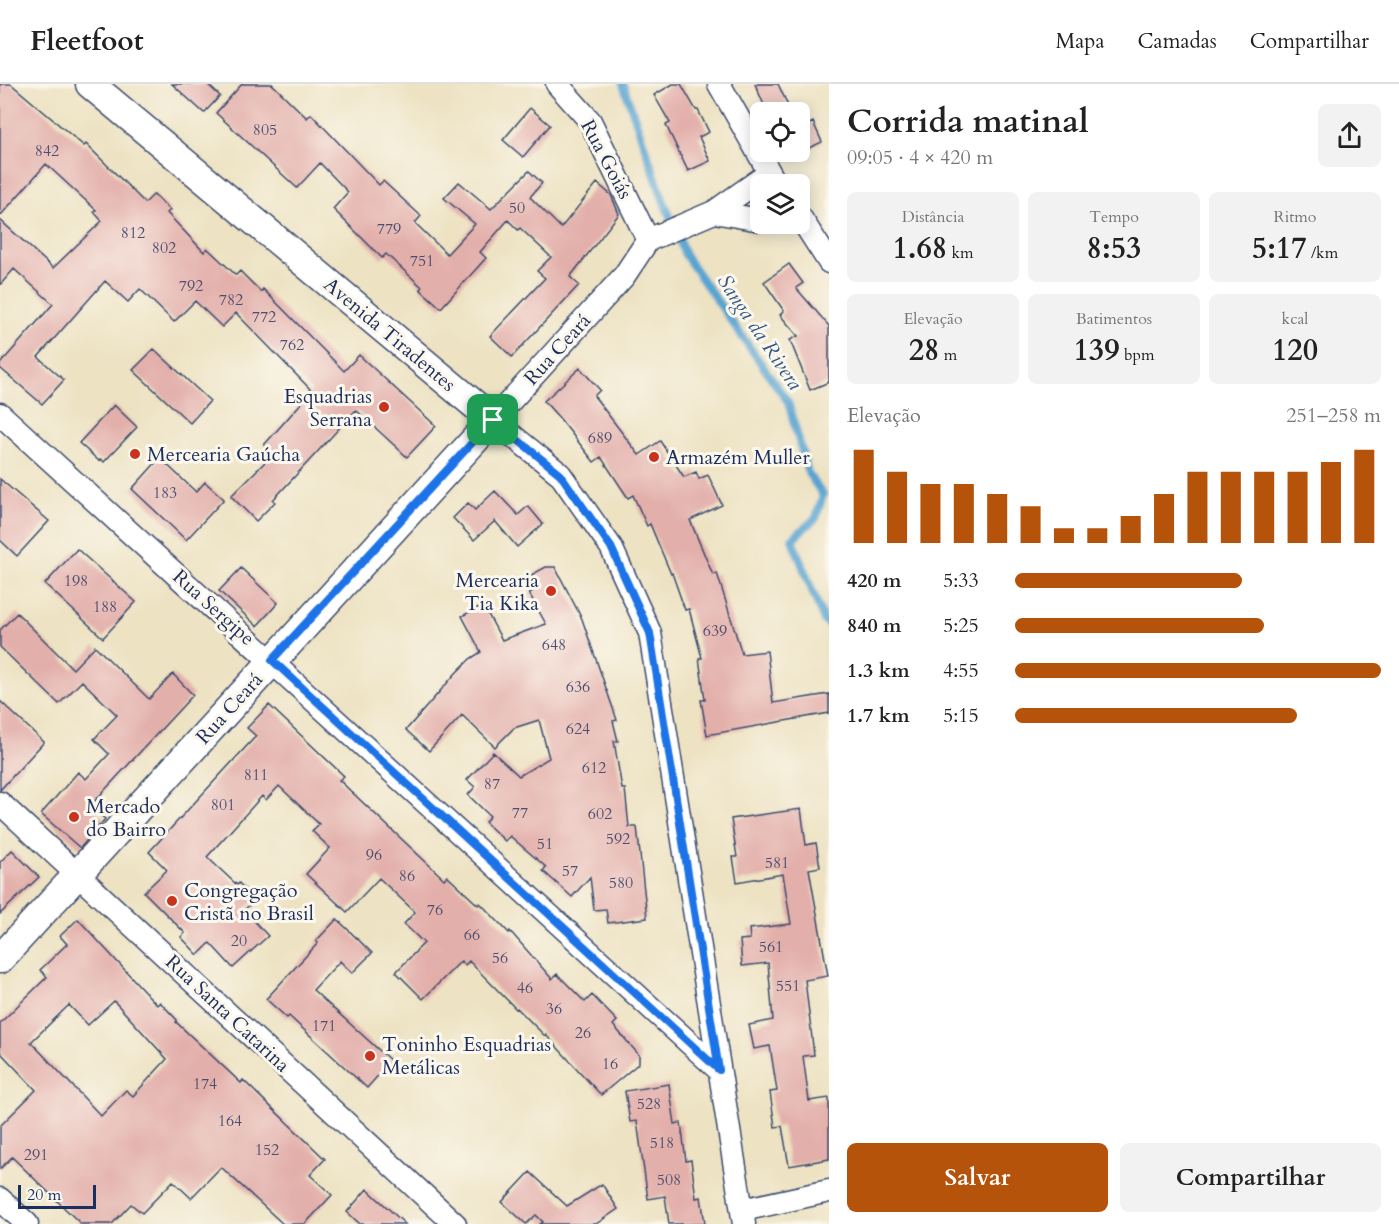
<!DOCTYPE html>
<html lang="pt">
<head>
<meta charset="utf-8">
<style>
	:root { --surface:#fff; --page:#f2f2f2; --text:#222; --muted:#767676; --line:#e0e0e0; --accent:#b45309 }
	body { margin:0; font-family:Cardo,serif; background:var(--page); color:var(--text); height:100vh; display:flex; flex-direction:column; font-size:22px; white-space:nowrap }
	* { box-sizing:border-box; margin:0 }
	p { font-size:20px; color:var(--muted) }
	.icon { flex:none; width:33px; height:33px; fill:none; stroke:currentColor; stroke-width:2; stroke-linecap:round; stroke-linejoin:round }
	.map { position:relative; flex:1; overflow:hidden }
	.panel { display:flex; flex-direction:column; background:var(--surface); width:570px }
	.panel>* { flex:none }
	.controls { position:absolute; left:750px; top:18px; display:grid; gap:12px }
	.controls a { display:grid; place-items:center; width:60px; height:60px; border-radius:9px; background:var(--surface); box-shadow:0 3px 15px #0003; font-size:30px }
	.scale { position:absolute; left:18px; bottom:15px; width:78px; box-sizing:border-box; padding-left:6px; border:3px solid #1b2f5e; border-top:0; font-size:16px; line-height:21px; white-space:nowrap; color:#1b2f5e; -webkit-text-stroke:4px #fbf7ec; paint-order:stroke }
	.pin { position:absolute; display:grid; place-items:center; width:51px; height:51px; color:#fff; margin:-26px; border-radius:12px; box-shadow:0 3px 9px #0006 }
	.round { display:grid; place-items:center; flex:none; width:63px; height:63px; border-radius:9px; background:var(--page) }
	.summary { display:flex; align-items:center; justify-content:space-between; height:102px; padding:0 18px }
	h1 { font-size:33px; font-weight:800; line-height:45px }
	.metrics { display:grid; grid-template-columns:repeat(3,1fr); gap:9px; height:102px; padding:6px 18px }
	.metrics div { display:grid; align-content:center; border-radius:9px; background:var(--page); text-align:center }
	.metrics b { font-size:30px; font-weight:800 }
	.metrics small { font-size:16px; font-weight:400 }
	.metrics p { font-size:16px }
	.chart { height:168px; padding:12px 18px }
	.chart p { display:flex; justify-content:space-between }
	.chart svg { width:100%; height:108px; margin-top:6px; stroke:var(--accent); stroke-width:6 }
	.cta { display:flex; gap:12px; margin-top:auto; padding:12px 18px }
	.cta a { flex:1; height:69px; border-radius:9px; background:var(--accent); color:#fff; font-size:24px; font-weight:800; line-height:69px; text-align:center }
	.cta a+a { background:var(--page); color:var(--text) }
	ul { padding:0 18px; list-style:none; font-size:20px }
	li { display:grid; grid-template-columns:96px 72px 1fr; align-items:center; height:45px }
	li i { height:15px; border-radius:8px; background:var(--accent) }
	header { display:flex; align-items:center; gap:36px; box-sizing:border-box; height:84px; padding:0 30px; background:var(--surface); border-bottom:2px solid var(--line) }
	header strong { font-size:28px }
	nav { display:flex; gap:33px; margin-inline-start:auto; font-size:21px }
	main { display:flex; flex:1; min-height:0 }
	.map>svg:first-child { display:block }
</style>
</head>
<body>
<header>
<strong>Fleetfoot</strong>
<nav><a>Mapa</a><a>Camadas</a><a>Compartilhar</a></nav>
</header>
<main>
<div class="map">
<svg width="829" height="1140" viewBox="0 0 829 1140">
	<rect width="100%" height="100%" fill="#fbf7ec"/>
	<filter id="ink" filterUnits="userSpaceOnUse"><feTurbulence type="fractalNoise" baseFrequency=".0167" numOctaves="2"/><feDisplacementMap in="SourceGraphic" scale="12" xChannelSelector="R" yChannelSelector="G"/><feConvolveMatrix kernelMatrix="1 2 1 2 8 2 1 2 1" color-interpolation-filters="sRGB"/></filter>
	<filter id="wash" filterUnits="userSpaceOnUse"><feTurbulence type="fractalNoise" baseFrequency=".008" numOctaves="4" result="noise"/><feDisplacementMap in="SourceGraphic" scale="24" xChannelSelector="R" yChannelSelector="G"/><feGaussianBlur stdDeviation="1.35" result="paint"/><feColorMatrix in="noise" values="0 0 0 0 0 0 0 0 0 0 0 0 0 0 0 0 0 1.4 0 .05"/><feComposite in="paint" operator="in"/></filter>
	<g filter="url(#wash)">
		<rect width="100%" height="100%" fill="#ede2c2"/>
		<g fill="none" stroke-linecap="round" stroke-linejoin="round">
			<!-- stream -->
			<path stroke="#59a4d1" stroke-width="8" d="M623,0L663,115L685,171L788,318L808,389L823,411L816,434L792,455L824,537L829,541"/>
		</g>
		<g id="blocks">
			<!-- building -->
			<path fill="#e3afaa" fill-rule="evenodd" d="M0,0H11L84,62L86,60L145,119L154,110L170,126L167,129L204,168L207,164L236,191L240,187L261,208L263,205L344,287L359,271L436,342L407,373L356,326L273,416L275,418L256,437L231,412L273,370L264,361L312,307L236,229L222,243L195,217L174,238L140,205L128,218L105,197L38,273L64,296L42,320L0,284V280L53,220L14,185L0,201V136L53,184L102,137L94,128L96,126L46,80L0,132Z
				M172,0H207L220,12L204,29Z
				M242,0H272L307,34L311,30L379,101L383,97L421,132L415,139L447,170L475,140L444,114L459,98L491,125L529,87L542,99L530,113L561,144L597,99L611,111L619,130L570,193L579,201L512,273L490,252L545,194L537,187L551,173L520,144L518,146L508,136L480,168L486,174L441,224L420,205L422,203L386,170L382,174L333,125L348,108L320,79L297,104L216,29Z
				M673,0H681L696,26H698L709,48L699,53L710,77L688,87L666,41L670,39L654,11Z
				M755,0H778L791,28H767Z
				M530,24L550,41L523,73L503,56Z
				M813,38L822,58L788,74L785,68H800V45Z
				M789,180L803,199L796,204L829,242V298L810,306L790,256L798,252L780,231L784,227L764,198Z
				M154,265L210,317L190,339L133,286Z
				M580,284L600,306L594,312L639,371L660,357L684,393L696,388L699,395L708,391L722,421L690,436L713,491L717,489L742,570L767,567L773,619L829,610V629L707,651L701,616H705L699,574H702L689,525L685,526L672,489L671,490L650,440L647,442L633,411L628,414L601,373L594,378L561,336L544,317Z
				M114,321L137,343L104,378L101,375L99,377L79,359Z
				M160,374L196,408L205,398L224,415L186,456L132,405Z
				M0,395L49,437L17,472L0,456Z
				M495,407L518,431L528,422L543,440L517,463L495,437L474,456L453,434L468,419L475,426Z
				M77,465L136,518L103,554L45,500Z
				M546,483H555L582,535L617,636L613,637L618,657H614L622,705H625L629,743H637L647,834L608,839L606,825L594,826L590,793L572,813L543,787L546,783L510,752L505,757L485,738L490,732L468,711L475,703L467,696L493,668L519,692L549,674L539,636L514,644L495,663L462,631L429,667L406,646L456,589L470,575L481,568L462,532L483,521L502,556L546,540L529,509L539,504L531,491Z
				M241,484L278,519L257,542L219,507Z
				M17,529L73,585L95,562L149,615L173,590L193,611L90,722L105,735L80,764L41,730L78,688L86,695L109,670L94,655L117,631L82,597L59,620L0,563V546Z
				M0,617L44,658L0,706Z
				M269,621L344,692L339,696L444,795L447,792L478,821L480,819L509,849L510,847L552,895L557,890L585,918L592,911L617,937L613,941L639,971V979L601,1011L546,951L545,952L517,924L516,925L469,877L465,881L461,877L423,915L396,888L424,859L404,840L415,828L379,794L347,828L306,790L330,764L312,747L319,740L279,702L266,716L262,712L207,773L237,801L239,799L255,816L244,826L268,852L233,884L210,859L198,871L181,853L185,849L144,808L167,786L149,768L256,652L247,644Z
				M801,725L806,761L816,759L820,783L809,785L828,892L805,896L814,971L803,972L809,1017L829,1014V1075L789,1082L782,1042L775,1043L770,1008L777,1007L770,962L754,965L749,941L773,936L768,879L742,882L740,856L750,855L749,845L791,840L783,790L737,798L733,773H737L731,735Z
				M12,766L39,793L0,830V778Z
				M78,835L157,921L160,918L177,936L176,938L241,999L243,996L325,1075L310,1091L332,1111L305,1140H283L221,1083L191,1114L173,1097L142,1129L131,1120L112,1140H81L12,1073L0,1085V1042L36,1006L0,968V939L47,893L40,886L67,860L60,852ZM114,917L167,975L133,1012L126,1006L101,1032L31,958L69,921L88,941Z
				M337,835L372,869L352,889L340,877L313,906L391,977L367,1004L289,932L287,934L266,915L318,859L316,857Z
				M669,1000L675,1040L681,1039L686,1077L691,1076L696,1114L701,1113L705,1140H669L665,1112L648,1115L637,1037L630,1038L625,1007Z
				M530,1088L567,1122L602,1100L618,1125L596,1140H540L543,1138L536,1131L526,1140L502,1118Z
				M367,1105L405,1140H360L347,1128Z"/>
		</g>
	</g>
	<g filter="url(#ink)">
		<use href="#blocks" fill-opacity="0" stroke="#3a4a6d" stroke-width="1.5"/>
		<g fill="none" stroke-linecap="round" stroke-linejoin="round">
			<!-- minor casing -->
			<g stroke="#3a4a6d" stroke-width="25">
				<path id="minor" d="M557,0L590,37L648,156
					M719,0L776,100
					M714,128L760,136
					M800,133L829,178
					M0,330L719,986
					M0,719L455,1140
					M0,1115L27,1140
					M742,1126L829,1107
					M744,1140L650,549L611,463L560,390L493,336L624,192L648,156L714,128L768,90"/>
			</g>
			<!-- tertiary casing -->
			<g stroke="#3a4a6d" stroke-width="31">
				<path id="tertiary" d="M0,875L493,336L90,0"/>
			</g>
			<!-- minor -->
			<use href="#minor" stroke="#fff" stroke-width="22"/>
			<!-- tertiary -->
			<use href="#tertiary" stroke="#fff" stroke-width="28"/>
		</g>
	</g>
	<g fill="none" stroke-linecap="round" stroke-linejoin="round" filter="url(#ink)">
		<!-- route casing -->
		<g stroke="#fff" stroke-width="12">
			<path id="route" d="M493,336L560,390L611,463L650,549L719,986L272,576Z"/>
		</g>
		<!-- route -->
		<use href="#route" stroke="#1a73e8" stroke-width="8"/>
	</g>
	<!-- markers -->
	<g fill="#c8321e" stroke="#fbf7ec" stroke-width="2">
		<circle cx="384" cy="323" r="6"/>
		<circle cx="135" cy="370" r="6"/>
		<circle cx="654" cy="373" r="6"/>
		<circle cx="551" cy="507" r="6"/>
		<circle cx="74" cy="733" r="6"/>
		<circle cx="172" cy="817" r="6"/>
		<circle cx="370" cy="972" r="6"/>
	</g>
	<g text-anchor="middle" stroke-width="6" stroke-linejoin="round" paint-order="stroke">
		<!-- number labels -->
		<g font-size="16" fill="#4d4f71">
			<text x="265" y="51">805</text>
			<text x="47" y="72">842</text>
			<text x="517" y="129">50</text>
			<text x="389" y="150">779</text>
			<text x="133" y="154">812</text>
			<text x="164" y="169">802</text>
			<text x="422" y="182">751</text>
			<text x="191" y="207">792</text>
			<text x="231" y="221">782</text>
			<text x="264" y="238">772</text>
			<text x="292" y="266">762</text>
			<text x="600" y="359">689</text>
			<text x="165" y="414">183</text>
			<text x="76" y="502">198</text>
			<text x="105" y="528">188</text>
			<text x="715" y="552">639</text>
			<text x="554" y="566">648</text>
			<text x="578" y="608">636</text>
			<text x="578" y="650">624</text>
			<text x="594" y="689">612</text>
			<text x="256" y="696">811</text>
			<text x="492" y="705">87</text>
			<text x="223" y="726">801</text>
			<text x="520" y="734">77</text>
			<text x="600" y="735">602</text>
			<text x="618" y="760">592</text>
			<text x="545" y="765">51</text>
			<text x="374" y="776">96</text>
			<text x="777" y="784">581</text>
			<text x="570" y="792">57</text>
			<text x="407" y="797">86</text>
			<text x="621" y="804">580</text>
			<text x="435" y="831">76</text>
			<text x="472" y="856">66</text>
			<text x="239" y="862">20</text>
			<text x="771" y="868">561</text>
			<text x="500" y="879">56</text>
			<text x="788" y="907">551</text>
			<text x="525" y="909">46</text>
			<text x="554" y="930">36</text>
			<text x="324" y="947">171</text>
			<text x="583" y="954">26</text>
			<text x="610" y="985">16</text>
			<text x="205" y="1005">174</text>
			<text x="649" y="1025">528</text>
			<text x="230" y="1042">164</text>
			<text x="662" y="1064">518</text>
			<text x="267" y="1071">152</text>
			<text x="36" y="1076">291</text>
			<text x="669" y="1101">508</text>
		</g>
		<!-- street labels -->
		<g font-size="20" fill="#1b2f5e" stroke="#fbf7ec">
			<text transform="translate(607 75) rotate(62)" y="7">Rua Goiás</text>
			<text transform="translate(390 250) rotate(40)" y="7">Avenida Tiradentes</text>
			<text transform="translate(557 265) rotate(-48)" y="7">Rua Ceará</text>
			<text transform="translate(214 523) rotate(42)" y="7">Rua Sergipe</text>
			<text transform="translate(229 624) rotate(-48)" y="7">Rua Ceará</text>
			<text transform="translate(228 929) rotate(43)" y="7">Rua Santa Catarina</text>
		</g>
		<!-- poi labels -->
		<g font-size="20" fill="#1b2f5e" stroke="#fbf7ec" text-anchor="start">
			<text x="372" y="319" text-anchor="end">Esquadrias<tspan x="372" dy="23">Serrana</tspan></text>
			<text x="147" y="377">Mercearia Gaúcha</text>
			<text x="666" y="380">Armazém Muller</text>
			<text x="539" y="503" text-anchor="end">Mercearia<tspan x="539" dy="23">Tia Kika</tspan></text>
			<text x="86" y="729">Mercado<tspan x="86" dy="23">do Bairro</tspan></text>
			<text x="184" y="813">Congregação<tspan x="184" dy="23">Cristã no Brasil</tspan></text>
			<text x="382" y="967">Toninho Esquadrias<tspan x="382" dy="23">Metálicas</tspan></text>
		</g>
		<!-- water labels -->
		<g font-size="21" font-style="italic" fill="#315886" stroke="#fbf7ec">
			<text transform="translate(760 248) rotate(56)" y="7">Sanga da Rivera</text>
		</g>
	</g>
</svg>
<div class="controls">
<a><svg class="icon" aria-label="locate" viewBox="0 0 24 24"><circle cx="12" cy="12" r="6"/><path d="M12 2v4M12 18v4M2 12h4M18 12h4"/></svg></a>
<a><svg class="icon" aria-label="layers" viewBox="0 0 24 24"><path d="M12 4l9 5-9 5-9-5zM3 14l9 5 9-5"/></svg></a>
</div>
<div class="scale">20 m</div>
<div class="pin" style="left:493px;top:336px;background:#1e9e55"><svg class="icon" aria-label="arrive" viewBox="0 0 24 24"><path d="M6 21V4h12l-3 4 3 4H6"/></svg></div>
</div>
<section class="panel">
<div class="summary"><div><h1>Corrida matinal</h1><p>09:05 · 4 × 420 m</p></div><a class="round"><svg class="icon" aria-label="share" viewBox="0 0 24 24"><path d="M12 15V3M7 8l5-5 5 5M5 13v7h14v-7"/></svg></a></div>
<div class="metrics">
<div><p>Distância</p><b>1.68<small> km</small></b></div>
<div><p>Tempo</p><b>8:53</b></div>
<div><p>Ritmo</p><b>5:17<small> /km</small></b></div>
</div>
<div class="metrics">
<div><p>Elevação</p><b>28<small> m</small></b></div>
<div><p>Batimentos</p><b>139<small> bpm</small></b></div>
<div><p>kcal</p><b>120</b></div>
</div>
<div class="chart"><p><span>Elevação</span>251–258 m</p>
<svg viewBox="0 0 160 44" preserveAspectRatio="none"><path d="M5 44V6M15 44V15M25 44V20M35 44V20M45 44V24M55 44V29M65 44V38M75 44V38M85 44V33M95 44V24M105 44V15M115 44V15M125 44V15M135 44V15M145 44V11M155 44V6"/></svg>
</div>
<ul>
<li><b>420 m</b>5:33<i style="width:62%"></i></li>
<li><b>840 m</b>5:25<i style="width:68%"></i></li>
<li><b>1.3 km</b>4:55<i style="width:100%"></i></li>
<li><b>1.7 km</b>5:15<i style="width:77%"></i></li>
</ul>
<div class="cta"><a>Salvar</a><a>Compartilhar</a></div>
</section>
</main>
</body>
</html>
